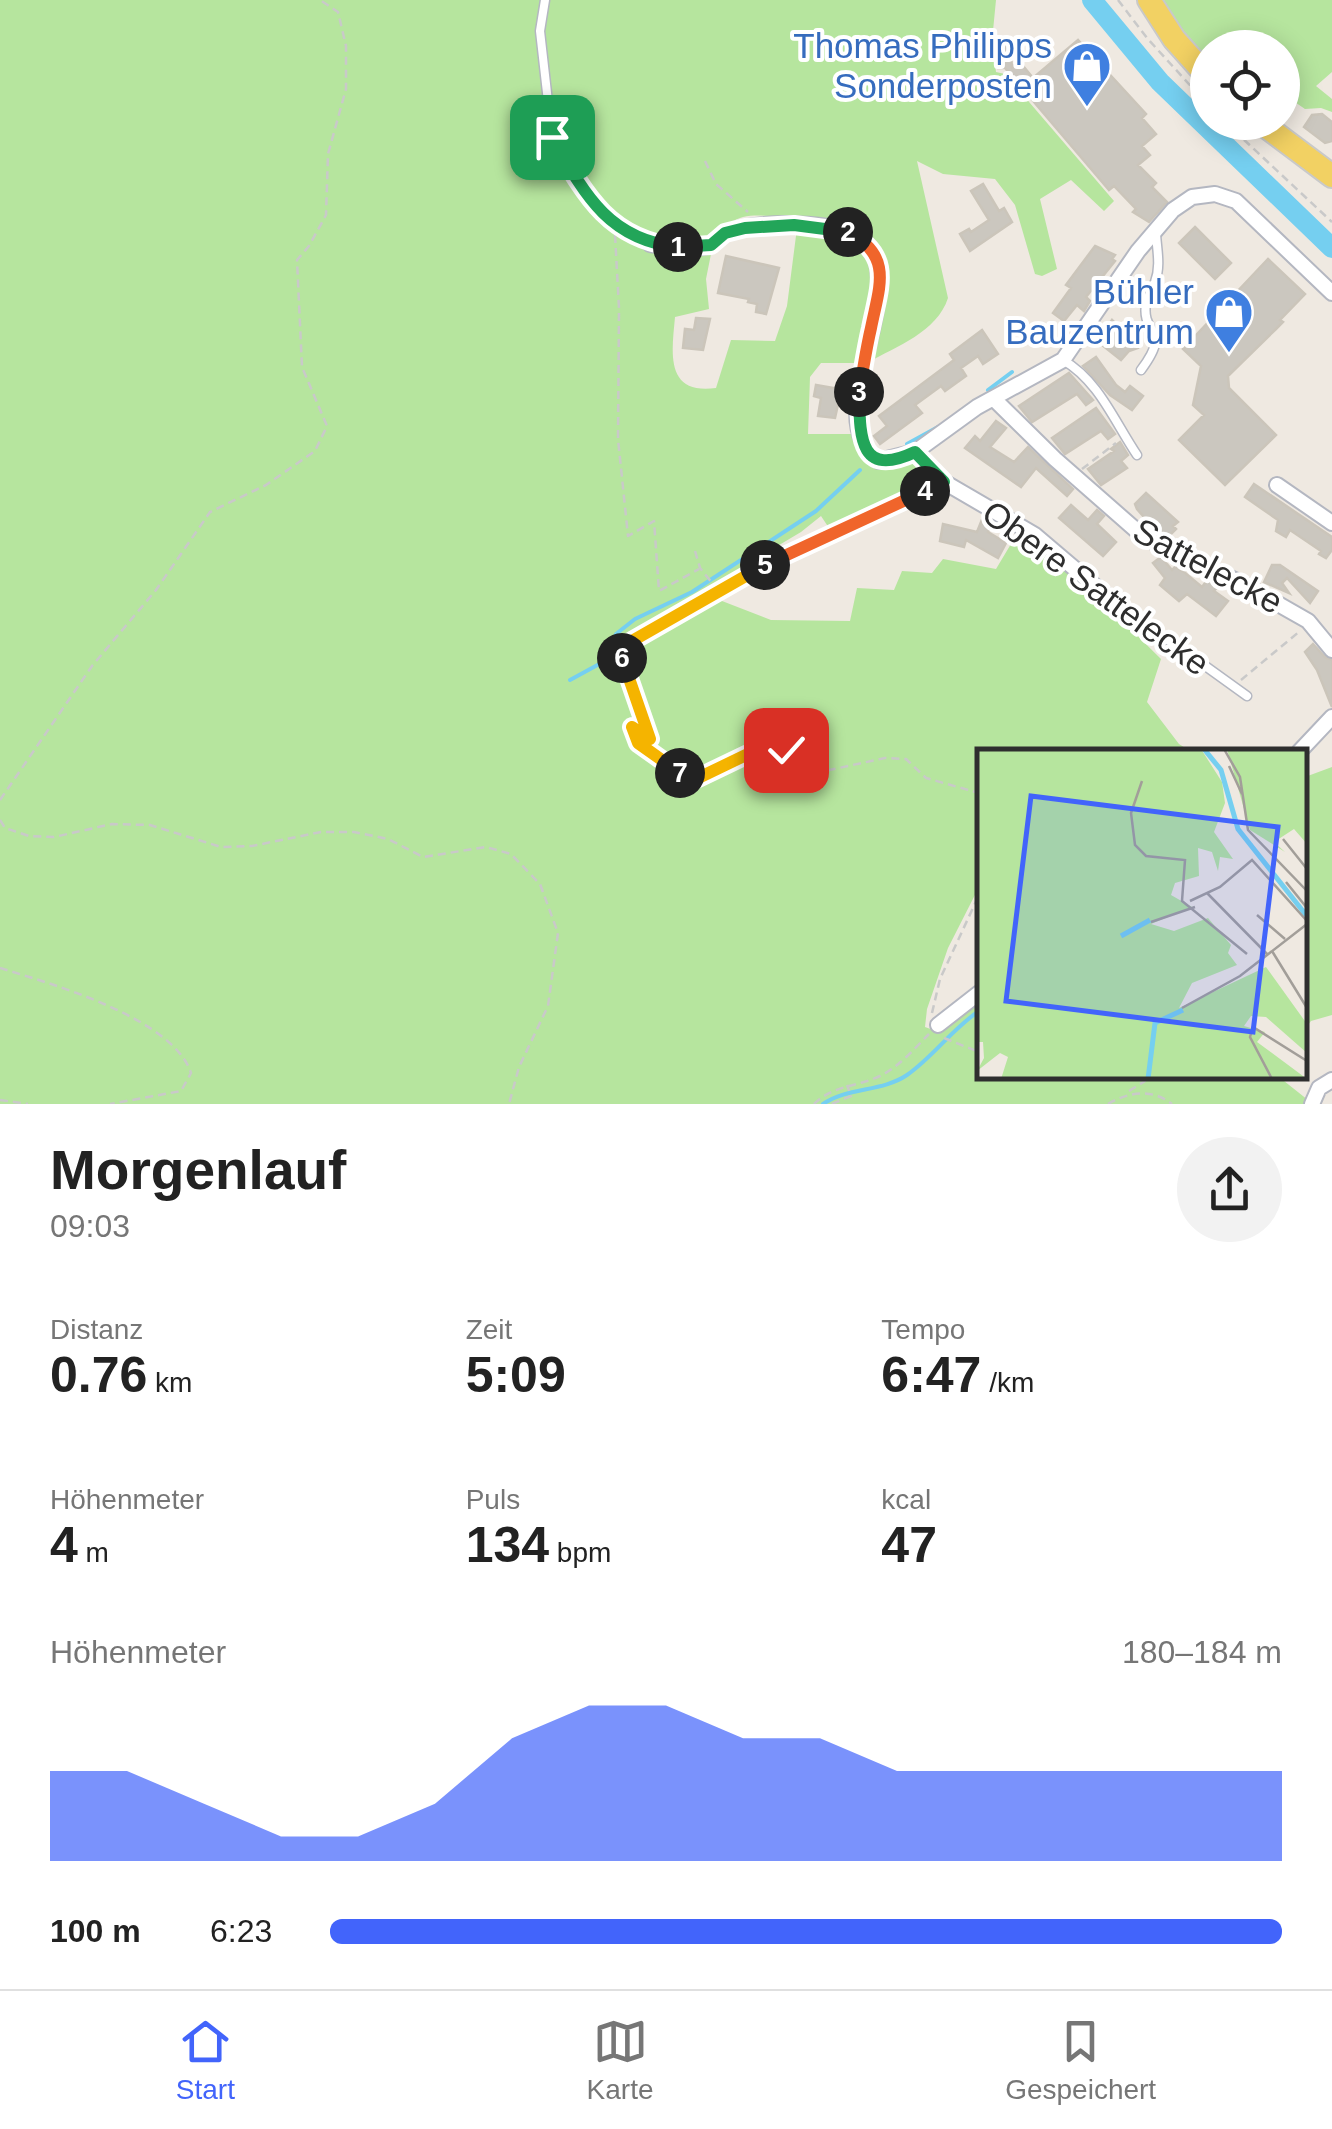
<!DOCTYPE html>
<html lang="de">
<head>
<meta charset="utf-8">
<style>
	:root { --surface:#fff; --page:#f2f2f2; --text:#222; --muted:#767676; --line:#e0e0e0; --accent:#4264fb }
	body { margin:0; font-family:Arial,sans-serif; background:var(--page); color:var(--text); height:100vh; display:flex; flex-direction:column; font-size:38px; white-space:nowrap }
	* { box-sizing:border-box; margin:0 }
	p { font-size:32px; color:var(--muted) }
	.icon { flex:none; width:55px; height:55px; fill:none; stroke:currentColor; stroke-width:2; stroke-linecap:round; stroke-linejoin:round }
	.map { position:relative; height:1104px; overflow:hidden }
	.sheet { display:flex; flex-direction:column; background:var(--surface); flex:1 }
	.sheet>* { flex:none }
	.buttons { position:absolute; left:1190px; top:30px; display:grid; gap:20px }
	.buttons a { display:grid; place-items:center; width:110px; height:110px; border-radius:50%; background:var(--surface); box-shadow:0 5px 25px #0003; font-size:50px }
	.pin { position:absolute; display:grid; place-items:center; width:85px; height:85px; color:#fff; margin:-42px; border-radius:20px; box-shadow:0 5px 15px #0006 }
	.km { position:absolute; width:50px; height:50px; margin:-25px; border-radius:50%; background:#222; color:#fff; font-size:28px; line-height:50px; text-align:center }
	.round { display:grid; place-items:center; flex:none; width:105px; height:105px; border-radius:52px; background:var(--page) }
	.headline { display:flex; align-items:center; justify-content:space-between; height:170px; padding:0 50px }
	h1 { font-size:55px; font-weight:700; line-height:75px }
	.stats { display:grid; grid-template-columns:repeat(3,1fr); gap:15px; height:170px; padding:10px 50px }
	.stats div { display:grid; align-content:center }
	.stats b { font-size:50px; font-weight:700 }
	.stats small { font-size:28px; font-weight:400 }
	.stats p { font-size:28px }
	.chart { height:280px; padding:20px 50px }
	.chart p { display:flex; justify-content:space-between }
	.chart svg { width:100%; height:180px; margin-top:10px; fill:var(--accent); opacity:.7 }
	ul { padding:0 50px; list-style:none; font-size:32px }
	li { display:grid; grid-template-columns:160px 120px 1fr; align-items:center; height:75px }
	li i { height:25px; border-radius:12px; background:var(--accent) }
	.tabs { display:flex; justify-content:space-around; align-items:center; height:140px; border-top:2px solid var(--line); background:var(--surface); font-size:28px; color:var(--muted) }
	.tabs a { display:grid; justify-items:center; gap:5px }
	.tabs .active { color:var(--accent) }
	.map>svg:first-child { display:block }
</style>
</head>
<body>
<div class="map">
<svg width="1332" height="1104" viewBox="0 0 1332 1104">
	<rect width="100%" height="100%" fill="#efe9e1"/>
	<!-- green -->
	<path fill="#b6e59e" d="M0,0H996L992,41L996,72L1005,74L1114,201L1104,211L1071,180L1040,199L1057,269L1042,276L1035,274L1015,205L995,179L943,174L917,161L948,298C937,332 897,346 867,363C874,333 891,293 882,263C871,226 830,225 798,220C780,218 761,213 743,217C733,220 724,226 716,232L714,240C685,247 659,242 634,228L633,241C661,249 683,252 712,249L706,279L709,309L675,317C672,351 664,395 716,388L731,340L775,341L787,306L797,228C902,229 876,290 862,363H821L810,377L808,434H856L867,457L883,469L913,462L929,481L920,491L831,531L821,516L801,532L714,584L722,601L771,620L850,621L857,588L894,590L902,571L932,573L943,559L996,569L1020,529L1087,586L1161,659L1147,702L1179,744L1190,751L979,752V887L948,948L927,1009L925,1027L939,1032L979,998V1076L1279,1077L1313,1104H0Z
		M1164,0H1332V72L1316,86L1332,99V112L1321,108L1305,109L1283,94L1282,48H1208L1207,60L1184,35Z
		M1332,767V1015L1311,1021L1305,1029V777Z"/>
	<g fill="none" stroke-linecap="round" stroke-linejoin="round">
		<!-- stream -->
		<path stroke="#75cff0" stroke-width="4" d="M988,390L1012,372
			M907,444L938,427
			M570,680L603,662L616,634L635,619L692,592L816,511L860,470
			M823,1104C848,1087 882,1092 907,1075C934,1056 952,1029 979,1011"/>
		<!-- river -->
		<path stroke="#75cff0" stroke-width="20" d="M1092,0L1160,82L1332,248"/>
	</g>
	<!-- building -->
	<path fill="#cbc7bf" stroke="#cbc5ba" stroke-width="2.5" d="M1009,37L1012,67L1019,61L1033,78L1078,40L1146,114L1142,118L1156,134L1142,146L1150,155L1138,165L1156,183L1152,187L1167,202L1149,222L1133,212L1136,209L1114,186L1109,190L1005,68H998L994,39Z
		M1322,114L1332,122V141L1325,143L1304,127L1312,115Z
		M983,184L999,211L1004,208L1012,222L970,251L960,234L969,229L971,232L989,220L971,191Z
		M1195,227L1231,263L1215,279L1179,243Z
		M1095,246L1115,255L1112,259L1115,261L1086,297L1090,301L1084,311L1077,305L1064,321L1053,313L1071,288L1066,285Z
		M726,256L779,268L766,314L756,312L757,304L748,302L749,299L718,293Z
		M1268,259L1305,294L1280,320L1283,322L1276,329L1228,376L1229,388L1276,435L1225,485L1179,440L1204,415L1193,405L1201,366L1183,349Z
		M696,318L710,319L703,350L683,348L685,329L694,330Z
		M1112,320L1119,327L1129,330L1137,342L1138,348L1129,351L1121,360L1097,341Z
		M982,330L998,354L983,364L978,356L961,368L966,376L945,391L941,386L915,405L922,413L880,444L874,436L887,426L879,416L954,360L950,354Z
		M1096,357L1116,385L1125,392L1130,386L1143,396L1132,410L1110,395L1083,366Z
		M1069,373L1093,400L1086,405L1077,394L1032,422L1019,406Z
		M841,381L850,382L849,393L841,391L835,418L818,416L821,398L814,396L816,385L839,389Z
		M1096,408L1115,434L1108,439L1101,431L1065,454L1052,438Z
		M996,421L1006,428L990,447L1014,462L1028,447L1073,489L1067,496L1036,468L1021,487L965,448L975,436L980,441Z
		M1120,442L1128,455L1121,461L1127,468L1101,485L1088,469L1114,451L1111,449Z
		M1254,484L1332,537V550L1326,558L1319,554L1321,551L1290,530L1286,537L1276,531L1278,520L1245,497Z
		M1146,493L1178,522L1173,526L1176,529L1168,537L1157,532L1137,509L1135,504Z
		M1071,505L1088,520L1097,510L1104,516L1097,524L1116,542L1103,556L1059,518Z
		M983,517L992,522L988,532L1006,543L998,558L966,540L964,547L940,541L943,524L977,532Z
		M1161,557L1172,570L1175,567L1184,572L1202,587L1208,579L1219,585L1214,591L1228,601L1216,616L1187,594L1179,601L1160,585L1165,578L1153,563Z
		M1272,565H1280L1318,591L1310,603L1287,578L1282,583L1289,593L1264,582Z
		M1313,644L1325,657L1332,660V707L1317,670L1305,652Z"/>
	<g fill="none" stroke-linecap="round" stroke-linejoin="round">
		<!-- service casing -->
		<g stroke="#b4b7c1" stroke-width="11">
			<path id="service" d="M545,0L540,31L552,137L581,188L612,222L650,244
				M1063,360C1099,381 1114,421 1137,455
				M1141,370C1173,327 1141,336 1146,304C1148,296 1152,289 1155,282C1161,266 1157,250 1156,234
				M720,590L817,541
				M1148,631L1172,642L1247,696"/>
		</g>
		<!-- minor casing -->
		<g stroke="#b4b7c1" stroke-width="18">
			<path id="minor" d="M650,244C667,246 685,249 703,247C715,246 719,236 728,232C756,221 822,222 849,232C931,265 811,414 879,461L915,452L977,407L1063,360L1138,251L1173,210L1192,197L1215,194L1236,201L1332,293
				M995,400L1055,459L1145,538L1243,584L1308,621L1332,650
				M915,452L944,482L1035,535L1148,631
				M1277,485L1332,523
				M817,541L944,482
				M1299,752L1332,717
				M938,1025L979,993
				M1312,1104L1319,1088L1332,1080"/>
		</g>
		<!-- primary casing -->
		<g stroke="#c9c9c9" stroke-width="26">
			<path id="primary" d="M1149,0L1174,39L1208,77
				M1260,122L1332,176"/>
		</g>
		<!-- path -->
		<path stroke="#c9c9c9" stroke-width="2.5" stroke-dasharray="8 5" stroke-linecap="butt" d="M1118,0L1147,38L1208,105
			M1225,122L1332,222
			M705,161L716,184L748,212
			M615,235L619,308L618,439L628,536L654,521L659,591L699,569
			M1082,469L1116,443
			M695,551L700,568L713,584
			M713,594L619,651C633,680 639,710 650,739L632,727C643,754 669,768 694,780L746,755L787,750L820,772L885,758L906,759L926,778L979,793
			M1241,680L1300,631
			M1152,752L1159,750
			M0,800L92,666L156,590L210,512L266,485L315,451L327,426L302,367L297,260L309,246L326,215L328,154L346,89V46L338,12L320,0
			M0,820L5,828L29,836L54,837L112,824L150,825L221,847L252,846L321,832H354L388,839L423,857L486,847L511,854L540,884L558,933L548,1006L519,1067L509,1104
			M0,968C52,984 173,1018 191,1073L181,1091L110,1104
			M932,1013L940,979L979,895
			M944,1038L979,1052
			M1129,1091L1145,1081V1076
			M0,1100L28,1104
			M814,1104C833,1085 857,1087 880,1076C900,1066 914,1049 929,1034
			M832,1104L851,1096L847,1085
			M1108,1104C1128,1092 1152,1088 1172,1104"/>
		<!-- service -->
		<use href="#service" stroke="#fff" stroke-width="8"/>
		<!-- minor -->
		<use href="#minor" stroke="#fff" stroke-width="14"/>
		<!-- primary -->
		<use href="#primary" stroke="#f2d163" stroke-width="22"/>
	</g>
	<g fill="none" stroke-linecap="round" stroke-linejoin="round">
		<!-- split-1 casing -->
		<g stroke="#fff" stroke-width="20">
			<path id="split-1" d="M552,137C584,193 608,240 678,247"/>
		</g>
		<!-- split-2 casing -->
		<g stroke="#fff" stroke-width="20">
			<path id="split-2" d="M678,247L711,245L725,233L745,228L794,225L848,232"/>
		</g>
		<!-- split-3 casing -->
		<g stroke="#fff" stroke-width="20">
			<path id="split-3" d="M848,232C894,256 879,287 871,328C866,349 863,371 859,392"/>
		</g>
		<!-- split-4 casing -->
		<g stroke="#fff" stroke-width="20">
			<path id="split-4" d="M859,392C860,435 858,479 915,452L944,482L925,491"/>
		</g>
		<!-- split-5 casing -->
		<g stroke="#fff" stroke-width="20">
			<path id="split-5" d="M765,565L925,491"/>
		</g>
		<!-- split-6 casing -->
		<g stroke="#fff" stroke-width="20">
			<path id="split-6" d="M622,658L620,651L632,641L765,565"/>
		</g>
		<!-- split-7 casing -->
		<g stroke="#fff" stroke-width="20">
			<path id="split-7" d="M622,658L650,739L632,727L638,743L680,773"/>
		</g>
		<!-- split-8 casing -->
		<g stroke="#fff" stroke-width="20">
			<path id="split-8" d="M680,773L694,780L746,755L786,750"/>
		</g>
		<!-- split-1 -->
		<use href="#split-1" stroke="#22a559" stroke-width="12"/>
		<!-- split-2 -->
		<use href="#split-2" stroke="#22a559" stroke-width="12"/>
		<!-- split-3 -->
		<use href="#split-3" stroke="#f0652b" stroke-width="12"/>
		<!-- split-4 -->
		<use href="#split-4" stroke="#22a559" stroke-width="12"/>
		<!-- split-5 -->
		<use href="#split-5" stroke="#f0652b" stroke-width="12"/>
		<!-- split-6 -->
		<use href="#split-6" stroke="#f5b400" stroke-width="12"/>
		<!-- split-7 -->
		<use href="#split-7" stroke="#f5b400" stroke-width="12"/>
		<!-- split-8 -->
		<use href="#split-8" stroke="#f5b400" stroke-width="12"/>
	</g>
	<!-- icons -->
	<defs>
		<g id="shop-pin" transform="scale(2.5)"><path d="M0 17L-7.5 6A9.5 9.5 0 1 1 7.5 6Z" fill="#3f7fe0" stroke="#fff"/><path d="M-5-2.5h2.3a2.7 3.5 0 0 1 5.4 0H5L5.5 6h-11ZM-1.5-2.5h3a1.5 2.3 0 0 0-3 0Z" fill="#fff"/></g>
	</defs>
	<g fill-rule="evenodd">
		<use href="#shop-pin" x="1087" y="66"/>
		<use href="#shop-pin" x="1229" y="312"/>
	</g>
	<g text-anchor="middle" stroke-width="8" stroke-linejoin="round" paint-order="stroke">
		<!-- shop labels -->
		<g font-size="35" fill="#366cbe" stroke="#fff" text-anchor="end">
			<text x="1052" y="58">Thomas Philipps<tspan x="1052" dy="40">Sonderposten</tspan></text>
			<text x="1194" y="304">Bühler<tspan x="1194" dy="40">Bauzentrum</tspan></text>
		</g>
		<!-- street labels -->
		<g font-size="35" fill="#2e2e2e" stroke="#fff">
			<text transform="translate(1208 566) rotate(28)" y="12">Sattelecke</text>
			<text transform="translate(1096 588) rotate(36)" y="12">Obere Sattelecke</text>
		</g>
	</g>
	<!-- overview -->
	<g transform="translate(977 749)">
		<rect width="330" height="330" fill="#efe9e1"/>
		<path d="M0,0H224L245,33L248,54L237,83L256,110L243,108L241,122L235,103L221,99L222,127L198,134L194,146L215,158L174,175L197,182L231,169L254,196L251,204L260,216L215,234L202,259L289,218L330,275V304L289,268L274,267L267,277L288,283L280,293L330,330H24L31,308L23,304L0,322L7,309L6,293H0ZM250,0H330V95L317,80L297,93L308,103L273,81Z" fill="#b6e59e"/>
		<path fill="none" stroke="#75cff0" stroke-width="5" d="M227,0L244,21L261,80L329,166M144,187L173,171M171,330L178,274L206,261"/>
		<path fill="none" stroke="#a29e99" stroke-width="2.5" d="M247,0L263,28L271,81L330,142M252,17L265,45M165,32L154,64L158,96L169,107L208,111L205,152L270,205M306,90L330,120M309,133L330,159M230,144L291,206M213,152L243,138L275,111L330,172M280,166L308,190M174,173L218,158M295,202L330,259M205,259L263,227L330,175M295,330L273,288L276,278L330,312"/>
		<path fill="#4264fb" fill-opacity="0.15" stroke="#4264fb" stroke-width="5" d="M54,47L301,78L276,283L29,252Z"/>
		<rect width="330" height="330" fill="none" stroke="#2e2e2e" stroke-width="5"/>
	</g>
</svg>
<div class="buttons">
<a><svg class="icon" aria-label="locate" viewBox="0 0 24 24"><circle cx="12" cy="12" r="6"/><path d="M12 2v4M12 18v4M2 12h4M18 12h4"/></svg></a>
</div>
<div class="pin" style="left:552px;top:137px;background:#1e9e55"><svg class="icon" aria-label="arrive" viewBox="0 0 24 24"><path d="M6 21V4h12l-3 4 3 4H6"/></svg></div>
<div class="pin" style="left:786px;top:750px;background:#d93025"><svg class="icon" aria-label="check" viewBox="0 0 24 24"><path d="M5 12l5 5 9-10"/></svg></div>
<b class="km" style="left:678px;top:247px">1</b>
<b class="km" style="left:848px;top:232px">2</b>
<b class="km" style="left:859px;top:392px">3</b>
<b class="km" style="left:925px;top:491px">4</b>
<b class="km" style="left:765px;top:565px">5</b>
<b class="km" style="left:622px;top:658px">6</b>
<b class="km" style="left:680px;top:773px">7</b>
</div>
<section class="sheet">
<div class="headline"><div><h1>Morgenlauf</h1><p>09:03</p></div><a class="round"><svg class="icon" aria-label="share" viewBox="0 0 24 24"><path d="M12 15V3M7 8l5-5 5 5M5 13v7h14v-7"/></svg></a></div>
<div class="stats">
<div><p>Distanz</p><b>0.76<small> km</small></b></div>
<div><p>Zeit</p><b>5:09</b></div>
<div><p>Tempo</p><b>6:47<small> /km</small></b></div>
</div>
<div class="stats">
<div><p>Höhenmeter</p><b>4<small> m</small></b></div>
<div><p>Puls</p><b>134<small> bpm</small></b></div>
<div><p>kcal</p><b>47</b></div>
</div>
<div class="chart"><p><span>Höhenmeter</span>180–184 m</p>
<svg viewBox="0 0 160 44" preserveAspectRatio="none"><path d="M0 44V22L10 22L20 30L30 38L40 38L50 30L60 14L70 6L80 6L90 14L100 14L110 22L120 22L130 22L140 22L150 22L160 22V44z"/></svg>
</div>
<ul>
<li><b>100 m</b>6:23<i style="width:100%"></i></li>
</ul>
</section>
<nav class="tabs">
<a class="active"><svg class="icon" aria-label="home" viewBox="0 0 24 24"><path d="M3 11l9-7 9 7M6 9v11h12V9"/></svg>Start</a>
<a><svg class="icon" aria-label="map" viewBox="0 0 24 24"><path d="M3 6l6-2 6 2 6-2v14l-6 2-6-2-6 2zM9 4v14M15 6v14"/></svg>Karte</a>
<a><svg class="icon" aria-label="saved" viewBox="0 0 24 24"><path d="M7 4h10v16l-5-4-5 4z"/></svg>Gespeichert</a>
</nav>
</body>
</html>
